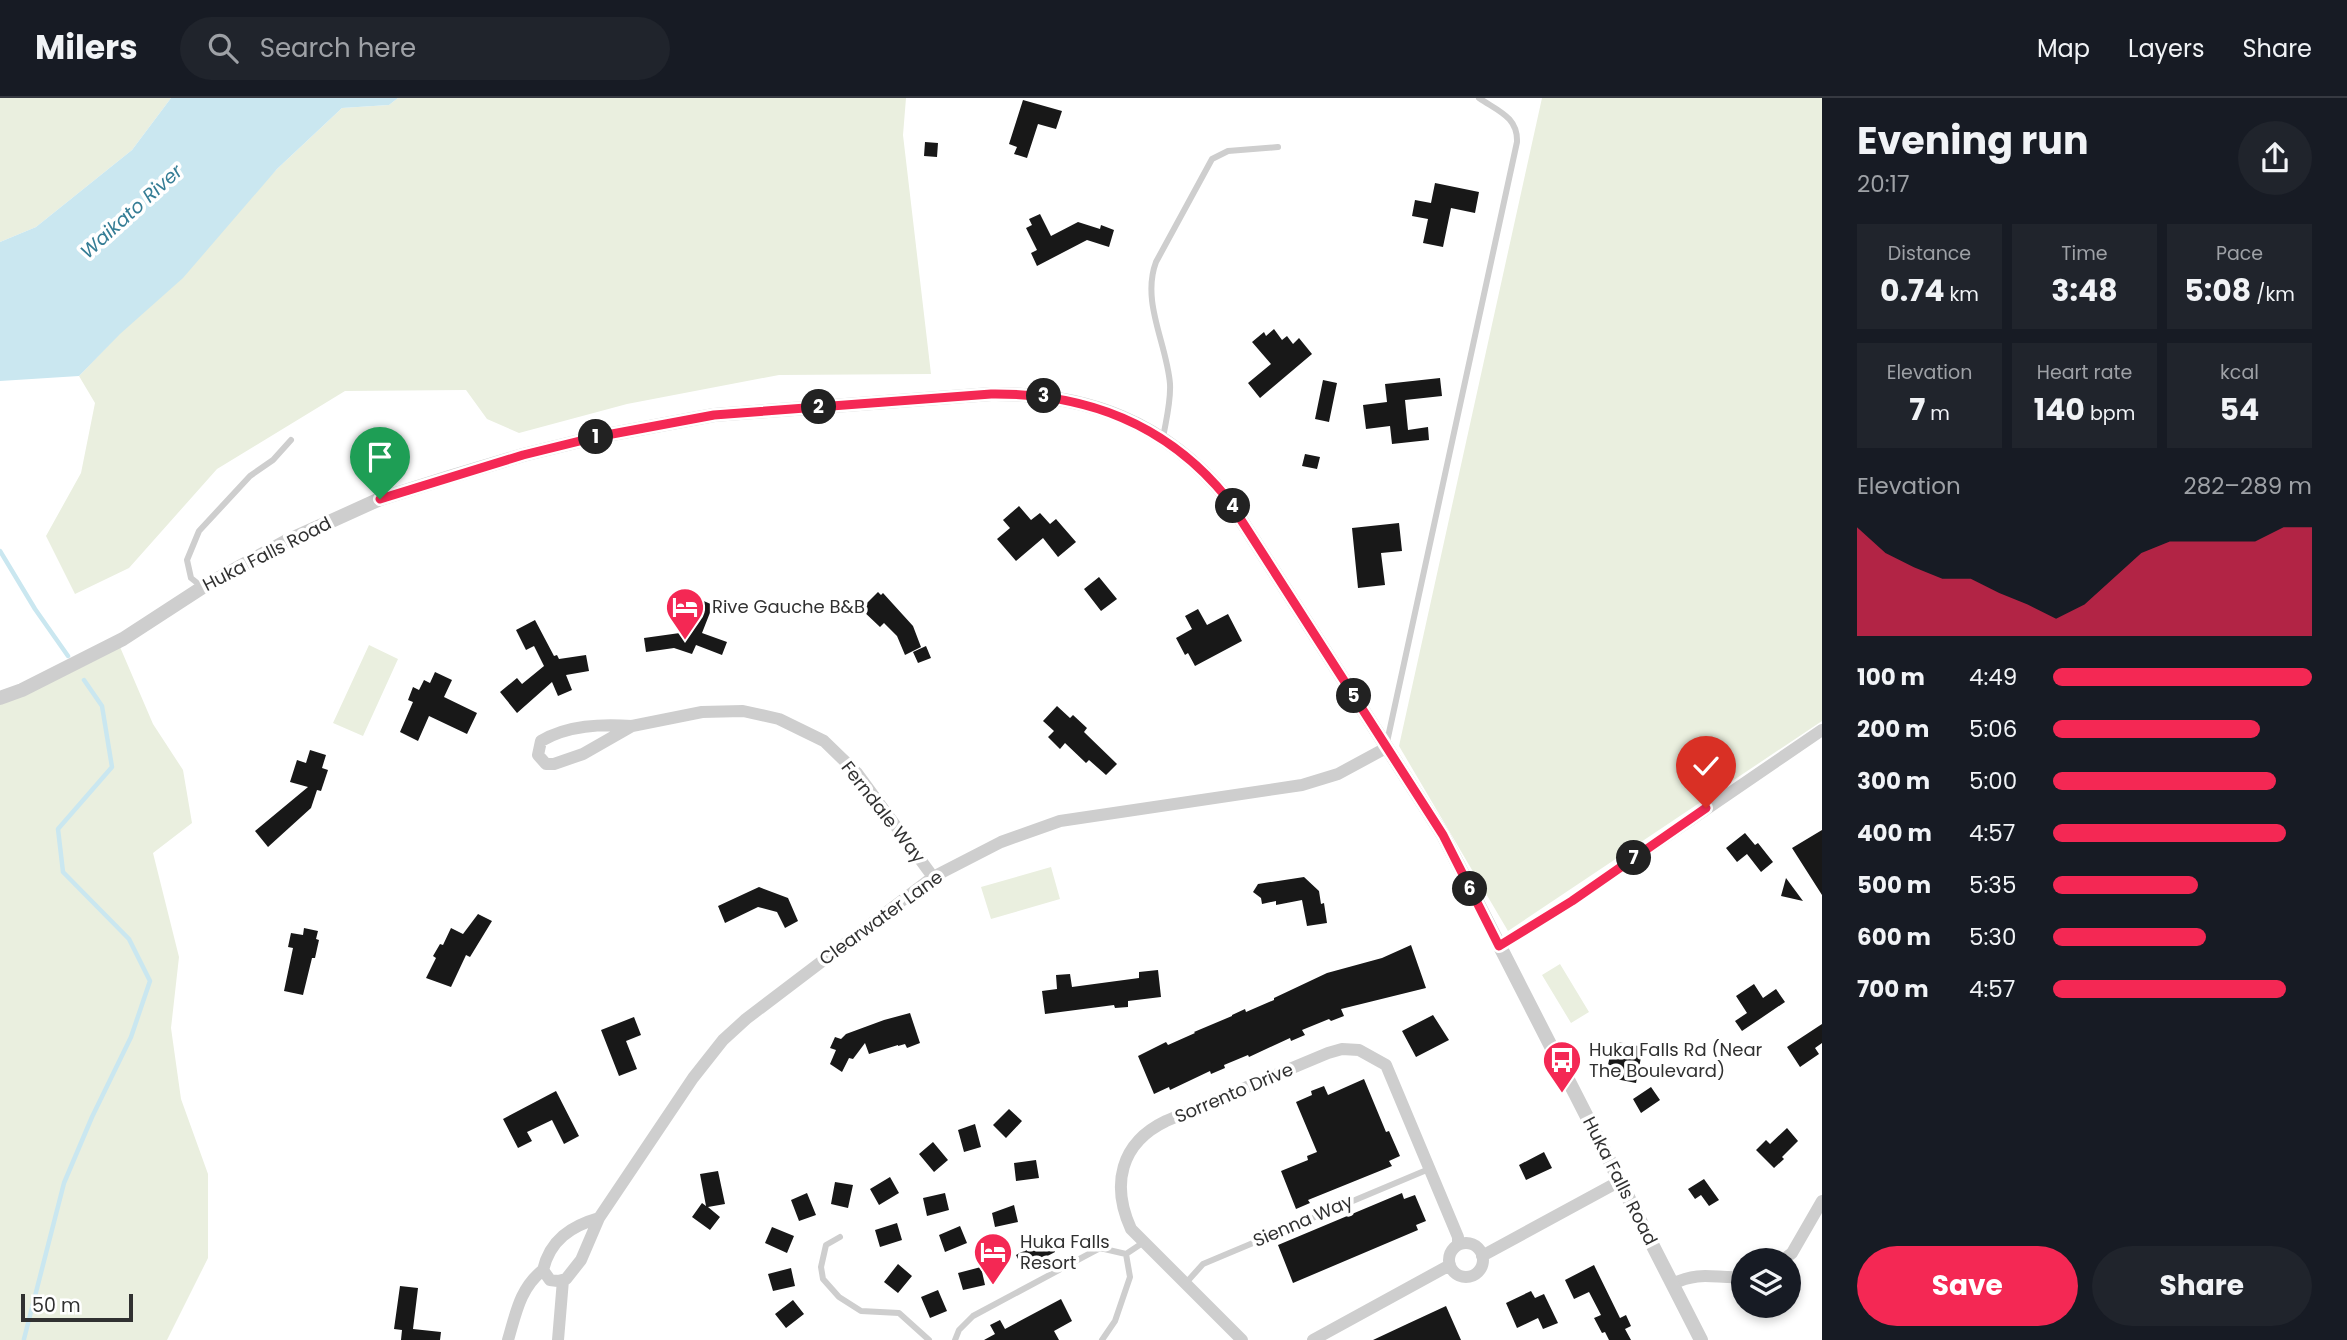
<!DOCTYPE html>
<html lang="en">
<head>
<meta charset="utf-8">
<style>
	:root { --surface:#171b24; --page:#20242c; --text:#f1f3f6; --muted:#9ea1a6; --line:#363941; --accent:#f42854 }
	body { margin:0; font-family:Poppins,sans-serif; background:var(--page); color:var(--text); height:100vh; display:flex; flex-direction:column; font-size:26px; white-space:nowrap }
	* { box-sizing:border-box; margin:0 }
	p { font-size:23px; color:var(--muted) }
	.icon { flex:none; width:38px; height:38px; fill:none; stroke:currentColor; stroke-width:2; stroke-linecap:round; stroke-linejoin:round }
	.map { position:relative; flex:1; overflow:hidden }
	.sheet { display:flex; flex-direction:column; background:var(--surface); width:525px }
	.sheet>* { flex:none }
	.buttons { position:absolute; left:1731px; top:1150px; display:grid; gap:14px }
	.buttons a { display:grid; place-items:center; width:70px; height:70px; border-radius:50%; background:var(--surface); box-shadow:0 4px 10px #0003; font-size:35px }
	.scale { position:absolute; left:21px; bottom:18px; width:112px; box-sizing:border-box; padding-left:7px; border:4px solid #313131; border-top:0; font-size:19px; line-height:24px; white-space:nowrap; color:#313131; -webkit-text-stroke:5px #fff; paint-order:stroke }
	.pin { position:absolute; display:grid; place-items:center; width:60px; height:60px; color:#fff; margin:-72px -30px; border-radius:50% 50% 50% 0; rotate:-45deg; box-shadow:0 0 7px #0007 }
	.pin .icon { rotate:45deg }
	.km { position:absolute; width:35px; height:35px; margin:-18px; border-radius:50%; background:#222; color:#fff; font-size:19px; line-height:35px; text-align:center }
	.round { display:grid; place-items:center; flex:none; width:74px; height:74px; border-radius:37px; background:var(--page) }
	.head { display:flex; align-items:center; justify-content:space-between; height:119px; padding:0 35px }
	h1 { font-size:38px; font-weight:700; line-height:52px }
	.stats { display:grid; grid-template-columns:repeat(3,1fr); gap:10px; height:119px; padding:7px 35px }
	.stats div { display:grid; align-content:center; border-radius:0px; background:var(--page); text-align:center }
	.stats b { font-size:30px; font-weight:700 }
	.stats small { font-size:19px; font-weight:400 }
	.stats p { font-size:19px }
	.chart { height:196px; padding:14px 35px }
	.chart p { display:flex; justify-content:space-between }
	.chart svg { width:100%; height:126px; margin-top:7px; fill:var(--accent); opacity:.7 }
	.action { display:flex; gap:14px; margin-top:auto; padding:14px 35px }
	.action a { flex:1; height:80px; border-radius:42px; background:var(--accent); color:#fff; font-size:28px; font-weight:700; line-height:80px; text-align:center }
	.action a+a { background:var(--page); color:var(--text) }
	ul { padding:0 35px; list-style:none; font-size:23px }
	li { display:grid; grid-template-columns:112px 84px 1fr; align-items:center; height:52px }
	li i { height:18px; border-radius:9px; background:var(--accent) }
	header { display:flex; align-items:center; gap:42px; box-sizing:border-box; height:98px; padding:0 35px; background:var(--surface); border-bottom:2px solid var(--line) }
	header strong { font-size:33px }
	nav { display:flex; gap:38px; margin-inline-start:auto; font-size:24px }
	.search { width:490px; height:63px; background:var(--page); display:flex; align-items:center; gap:18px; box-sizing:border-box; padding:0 24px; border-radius:38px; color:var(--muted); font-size:26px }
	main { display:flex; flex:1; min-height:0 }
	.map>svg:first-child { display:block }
</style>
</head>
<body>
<header>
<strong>Milers</strong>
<div class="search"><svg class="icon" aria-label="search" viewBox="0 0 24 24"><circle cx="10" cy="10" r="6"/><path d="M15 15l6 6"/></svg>Search here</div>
<nav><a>Map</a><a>Layers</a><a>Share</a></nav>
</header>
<main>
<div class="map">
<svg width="1822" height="1242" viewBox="0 0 1822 1242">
	<rect width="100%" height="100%" fill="#fff"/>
	<!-- green -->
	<path fill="#eaefdf" d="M0,0H171L132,52L36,129L0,144Z
		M398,0H906L903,37L931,276L779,277L627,306L519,335L487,321L466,292L345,293L217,371L129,470L75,496L46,438L81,375L95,305L79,278L277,71L342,10L389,7Z
		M1542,0H1822V623L1508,833L1399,648Z
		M369,547L398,561L363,638L333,625Z
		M120,549L153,626L183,672L192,725L153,755L179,859L171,930L181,1001L208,1076V1160L167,1242H0V606Z
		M1051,769L1060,801L991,821L981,789Z
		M1560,866L1589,914L1571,925L1542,877Z"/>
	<!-- water -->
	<path fill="#cae7f0" d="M171,0H398L389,7L342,10L277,71L183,180L120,236L79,278L0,283V144L36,129L132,52Z"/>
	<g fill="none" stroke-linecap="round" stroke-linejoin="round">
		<!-- stream -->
		<path stroke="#cae7f0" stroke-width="4.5" d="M0,453L35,511L68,558
			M24,1241L64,1085L92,1019L131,939L150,883L129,841L63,774L58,731L112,669L102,608L84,582"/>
	</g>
	<!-- building -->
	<path fill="#181818" d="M1023,2L1062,13L1056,31L1038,26L1027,60L1014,56L1017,49L1009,46Z
		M925,44L938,45L937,59L924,58Z
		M1435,85L1479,94L1475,115L1451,110L1443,149L1423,145L1428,121L1412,118L1415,102L1431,105Z
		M1040,116L1051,138L1078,124L1100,131L1101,127L1114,132L1109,149L1087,142L1037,168L1031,155L1037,152L1026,130L1032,127L1029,121Z
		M1274,231L1282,242L1287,238L1293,246L1299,240L1312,256L1260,300L1248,285L1271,266L1252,244L1264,234L1266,238Z
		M1440,280L1442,298L1405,302L1408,332L1428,329L1429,342L1392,346L1390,328L1366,331L1363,307L1387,304L1385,286Z
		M1323,282L1337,285L1329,324L1315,321Z
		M1305,356L1320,359L1317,371L1302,368Z
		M1019,408L1031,422L1040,415L1050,426L1056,421L1076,444L1058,459L1043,440L1016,463L997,441L1010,430L1003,422Z
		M1399,425L1402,453L1381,455L1385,487L1358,490L1352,430Z
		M1099,479L1117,501L1101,513L1084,491Z
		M878,494L881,497L883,495L913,528L921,549L905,557L897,538L884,525L880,529L861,511Z
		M699,501L713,507L702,535L727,544L722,557L696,547L692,556L674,550L646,554L644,540L687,534Z
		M1198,511L1207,527L1228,516L1242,543L1195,568L1188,555L1185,557L1176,540L1192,531L1185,518Z
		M535,522L554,558L557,557L559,561L586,557L589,573L566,577L572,592L558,598L552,584L517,615L500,594L517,580L522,586L544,568L534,548L526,552L516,532Z
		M926,548L931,560L918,565L913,554Z
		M435,574L452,582L444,599L477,615L467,636L429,618L418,643L400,634L413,604L408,602L413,589L419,592L424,582L430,585Z
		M1057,608L1070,620L1073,617L1087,630L1084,634L1117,666L1106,677L1089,662L1086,665L1065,645L1060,651L1048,639L1054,633L1043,623Z
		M310,652L326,657L322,670L328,672L321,693L317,692L311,710L268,749L255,733L308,689L290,684L297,662L306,665Z
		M1822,732V797L1792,750Z
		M1745,735L1755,747L1758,745L1773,764L1761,774L1747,756L1737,764L1726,750Z
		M1304,779L1319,793L1321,806L1324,805L1327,825L1307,828L1302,802L1276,807V803L1262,806L1261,800L1253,794L1258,786Z
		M1786,780L1803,803L1781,798Z
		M759,789L788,800L798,823L785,830L777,814L758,809L725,825L718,808Z
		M478,816L492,823L470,859L466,857L451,889L426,880L436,860L433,858L440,846L443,847L451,830L463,836Z
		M304,830L318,833L316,841L319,842L315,860H312L303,897L284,893L293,850L288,849L291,835L303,837Z
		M1411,847L1426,890L1341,911L1344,918L1331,923L1329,921L1302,932L1305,937L1291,943L1290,940L1249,959L1248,957L1224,967L1225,970L1211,976L1210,973L1170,992L1169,989L1154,996L1138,958L1166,944L1168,947L1195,935L1194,934L1232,918V917L1245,911L1246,914L1274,902V900L1327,875L1382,860Z
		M1158,872L1161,899L1128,903V909L1115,910L1114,907L1045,916L1042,893L1057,891L1056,877L1070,876L1072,889L1139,880V874Z
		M1754,886L1763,900L1776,891L1785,904L1742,933L1735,923L1747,915L1736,898Z
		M910,915L920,945L907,950L905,946L898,948V947L869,956L865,945L853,961L849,960L842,974L830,966L836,952L830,950L835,939L841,941L846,936L884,922Z
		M1433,917L1449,942L1416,959L1402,933Z
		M634,919L641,937L626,943L637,971L619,978L601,932Z
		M1822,926V945L1815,950L1819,956L1800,969L1787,949Z
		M1613,943L1643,949L1636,985L1616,981L1618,968L1608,967Z
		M1364,981L1386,1034L1389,1033L1400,1058L1389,1063L1392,1068L1308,1102L1310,1105L1296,1111L1281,1073L1308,1062L1307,1058L1317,1054L1296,1004L1312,997L1311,993L1324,988L1328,997Z
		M1651,989L1660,1002L1641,1015L1633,1001Z
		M556,993L579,1038L564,1046L552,1022L527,1034L532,1043L518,1050L503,1021Z
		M1009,1011L1022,1023L1006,1040L993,1027Z
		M975,1026L981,1049L964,1054L958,1032Z
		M1787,1030L1798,1043L1782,1059L1784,1061L1774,1070L1756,1052L1766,1042L1770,1046Z
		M933,1044L948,1062L934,1074L919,1056Z
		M1544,1054L1552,1070L1526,1082L1519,1067Z
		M1036,1062L1039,1080L1016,1083L1014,1065Z
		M718,1073L725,1106L708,1109L720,1119L710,1132L692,1119L702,1105L706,1108L700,1076Z
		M890,1079L899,1095L879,1107L870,1091Z
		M1704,1081L1719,1102L1709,1108L1701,1097L1695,1101L1688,1091Z
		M835,1084L853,1087L848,1110L831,1106Z
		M807,1095L816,1117L799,1123L791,1102Z
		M945,1095L949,1112L927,1118L923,1100Z
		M1402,1095L1404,1101L1415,1097L1426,1123L1416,1127L1418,1132L1293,1185L1278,1147Z
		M1014,1107L1018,1124L995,1129L992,1115Z
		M897,1125L902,1142L880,1149L875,1132Z
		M960,1128L967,1145L945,1154L939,1137Z
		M772,1129L794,1138L787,1155L765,1145Z
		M1048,1140L1055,1154L1023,1171L1016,1157Z
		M898,1166L912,1178L898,1195L884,1184Z
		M1594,1167L1620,1220L1626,1217L1631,1228L1625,1231L1631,1242H1609L1605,1234L1602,1235L1594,1220L1601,1217L1589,1194L1574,1201L1565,1182Z
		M981,1169L985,1187L963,1192L958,1175Z
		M791,1170L795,1188L773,1193L768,1176Z
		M400,1188L418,1190L413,1231L441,1234L440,1242H401L402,1232L394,1231Z
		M938,1192L947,1213L930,1220L921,1199Z
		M1531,1193L1535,1200L1544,1196L1558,1225L1543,1231L1538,1220L1517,1230L1506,1205Z
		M1061,1201L1072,1223L1054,1233L1059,1242H984L995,1236L990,1227L1000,1222L1005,1231Z
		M793,1202L804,1216L786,1230L775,1216Z
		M1446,1208L1461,1242H1373L1405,1227Z"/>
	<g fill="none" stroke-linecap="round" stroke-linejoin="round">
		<!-- service -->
		<path stroke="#cecece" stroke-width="6" d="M1163,340C1166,322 1171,304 1170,286C1167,246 1141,204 1156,164L1212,61L1228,53L1278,49
			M201,488L191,480L187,462L199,433L250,378L273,362L291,342
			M1387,644L1517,44C1518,19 1498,13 1479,0
			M840,1139L826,1147L821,1169L823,1181L839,1199L861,1213L899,1215L929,1242
			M1185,1186L1203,1166L1429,1071
			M955,1242L959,1232L973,1218L1100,1150L1126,1156
			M1102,1242L1115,1223L1130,1179L1126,1156L1144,1144"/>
		<!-- minor -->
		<path stroke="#cecece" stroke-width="12" d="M632,628C601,626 568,627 541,643L538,657L546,666H554L583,656L632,628L702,614L743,613L779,621L824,643L857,675L933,779
			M1499,848L1572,803L1822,632
			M599,1120C571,1128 550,1142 543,1172L550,1182L558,1183L566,1181L581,1162L599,1120L693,980L723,942L746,921L933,779L1001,744L1060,723L1302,687L1338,676L1386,650
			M1449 1162a17 17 0 1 1 34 0a17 17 0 1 1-34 0Z
			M1482,1158L1620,1083
			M1783,1162L1792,1155L1822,1103
			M1672,1186C1702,1172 1714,1181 1743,1179
			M508,1242C516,1215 520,1190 543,1172
			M558,1242L563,1182
			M1242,1242L1131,1131C1111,1087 1120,1045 1166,1023L1328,955L1342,951L1359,952L1386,967L1458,1139V1147
			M1313,1242L1450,1167"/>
		<!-- tertiary -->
		<path stroke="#cecece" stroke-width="14" d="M0,600L22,592L123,541L203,489L287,443L380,401L453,378L523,357L596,339L714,317L991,296C1087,295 1165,324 1227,400L1443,737L1701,1242"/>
	</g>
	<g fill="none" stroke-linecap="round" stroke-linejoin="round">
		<!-- route casing -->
		<g stroke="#fff" stroke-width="14">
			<path id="route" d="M380,401L523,357L596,339L714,317L991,296C1086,295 1166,325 1227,400L1443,737L1499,848L1572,803L1706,710"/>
		</g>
		<!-- route -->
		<use href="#route" stroke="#f42854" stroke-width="9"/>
	</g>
	<!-- icons -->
	<defs>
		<g id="hotel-pin" transform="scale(2.0125)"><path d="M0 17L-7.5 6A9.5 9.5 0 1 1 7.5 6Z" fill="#f42854" stroke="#fff"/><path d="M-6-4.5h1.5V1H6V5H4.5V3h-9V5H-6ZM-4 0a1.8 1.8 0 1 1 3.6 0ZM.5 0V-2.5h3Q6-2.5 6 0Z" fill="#fff"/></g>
		<g id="bus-pin" transform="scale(2.0125)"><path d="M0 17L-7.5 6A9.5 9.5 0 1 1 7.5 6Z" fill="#f42854" stroke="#fff"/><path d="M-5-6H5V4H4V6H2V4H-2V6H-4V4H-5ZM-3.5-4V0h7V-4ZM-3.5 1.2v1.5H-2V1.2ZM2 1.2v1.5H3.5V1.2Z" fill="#fff"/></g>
	</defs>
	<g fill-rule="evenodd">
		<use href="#hotel-pin" x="685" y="509"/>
		<use href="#bus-pin" x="1562" y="962"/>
		<use href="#hotel-pin" x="993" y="1154"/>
	</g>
	<g text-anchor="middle" stroke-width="7" stroke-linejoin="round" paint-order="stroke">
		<!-- street labels -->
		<g font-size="18" fill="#313131" stroke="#fff">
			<text transform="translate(267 456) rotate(-27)" y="6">Huka Falls Road</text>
			<text transform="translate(883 714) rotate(52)" y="6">Ferndale Way</text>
			<text transform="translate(881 820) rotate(-36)" y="6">Clearwater Lane</text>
			<text transform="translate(1234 995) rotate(-23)" y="6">Sorrento Drive</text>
			<text transform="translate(1620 1083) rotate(63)" y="6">Huka Falls Road</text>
			<text transform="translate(1303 1123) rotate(-23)" y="6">Sienna Way</text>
		</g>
		<!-- poi labels -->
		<g font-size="18" fill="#313131" stroke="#fff" text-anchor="start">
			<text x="712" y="515">Rive Gauche B&amp;B</text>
			<text x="1589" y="958">Huka Falls Rd (Near<tspan x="1589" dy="21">The Boulevard)</tspan></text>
			<text x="1020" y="1150">Huka Falls<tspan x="1020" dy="21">Resort</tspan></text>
		</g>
		<!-- water labels -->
		<g font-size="19" font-style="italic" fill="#357d95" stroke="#fff">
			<text transform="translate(131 113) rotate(-42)" y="7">Waikato River</text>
		</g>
	</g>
</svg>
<div class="buttons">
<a><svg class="icon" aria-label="layers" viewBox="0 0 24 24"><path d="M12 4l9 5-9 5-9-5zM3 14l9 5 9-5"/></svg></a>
</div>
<div class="scale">50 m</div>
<div class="pin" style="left:380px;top:401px;background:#1e9e55"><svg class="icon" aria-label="arrive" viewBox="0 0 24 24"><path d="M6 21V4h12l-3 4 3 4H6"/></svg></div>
<div class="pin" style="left:1706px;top:710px;background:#d93025"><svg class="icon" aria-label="check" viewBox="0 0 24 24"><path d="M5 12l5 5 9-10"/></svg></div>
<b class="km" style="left:596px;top:339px">1</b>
<b class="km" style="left:819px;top:309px">2</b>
<b class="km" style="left:1044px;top:298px">3</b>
<b class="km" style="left:1233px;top:408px">4</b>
<b class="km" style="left:1354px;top:598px">5</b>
<b class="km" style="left:1470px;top:791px">6</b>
<b class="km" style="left:1634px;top:760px">7</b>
</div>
<section class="sheet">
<div class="head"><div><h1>Evening run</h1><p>20:17</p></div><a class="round"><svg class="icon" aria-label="share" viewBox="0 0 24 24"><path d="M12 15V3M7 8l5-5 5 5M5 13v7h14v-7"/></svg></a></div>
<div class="stats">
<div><p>Distance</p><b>0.74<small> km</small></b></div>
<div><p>Time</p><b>3:48</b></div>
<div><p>Pace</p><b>5:08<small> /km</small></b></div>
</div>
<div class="stats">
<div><p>Elevation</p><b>7<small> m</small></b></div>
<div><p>Heart rate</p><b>140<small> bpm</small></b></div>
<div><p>kcal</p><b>54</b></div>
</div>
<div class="chart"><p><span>Elevation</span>282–289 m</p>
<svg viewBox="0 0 160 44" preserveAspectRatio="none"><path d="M0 44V6L10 15L20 20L30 24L40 24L50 29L60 33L70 38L80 33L90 24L100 15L110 11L120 11L130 11L140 11L150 6L160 6V44z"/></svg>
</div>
<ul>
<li><b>100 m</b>4:49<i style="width:100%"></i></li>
<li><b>200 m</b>5:06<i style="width:80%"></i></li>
<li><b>300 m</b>5:00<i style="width:86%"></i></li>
<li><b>400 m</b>4:57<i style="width:90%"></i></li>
<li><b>500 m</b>5:35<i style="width:56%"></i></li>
<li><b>600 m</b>5:30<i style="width:59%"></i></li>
<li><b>700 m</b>4:57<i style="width:90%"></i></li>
</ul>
<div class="action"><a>Save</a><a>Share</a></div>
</section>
</main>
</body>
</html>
